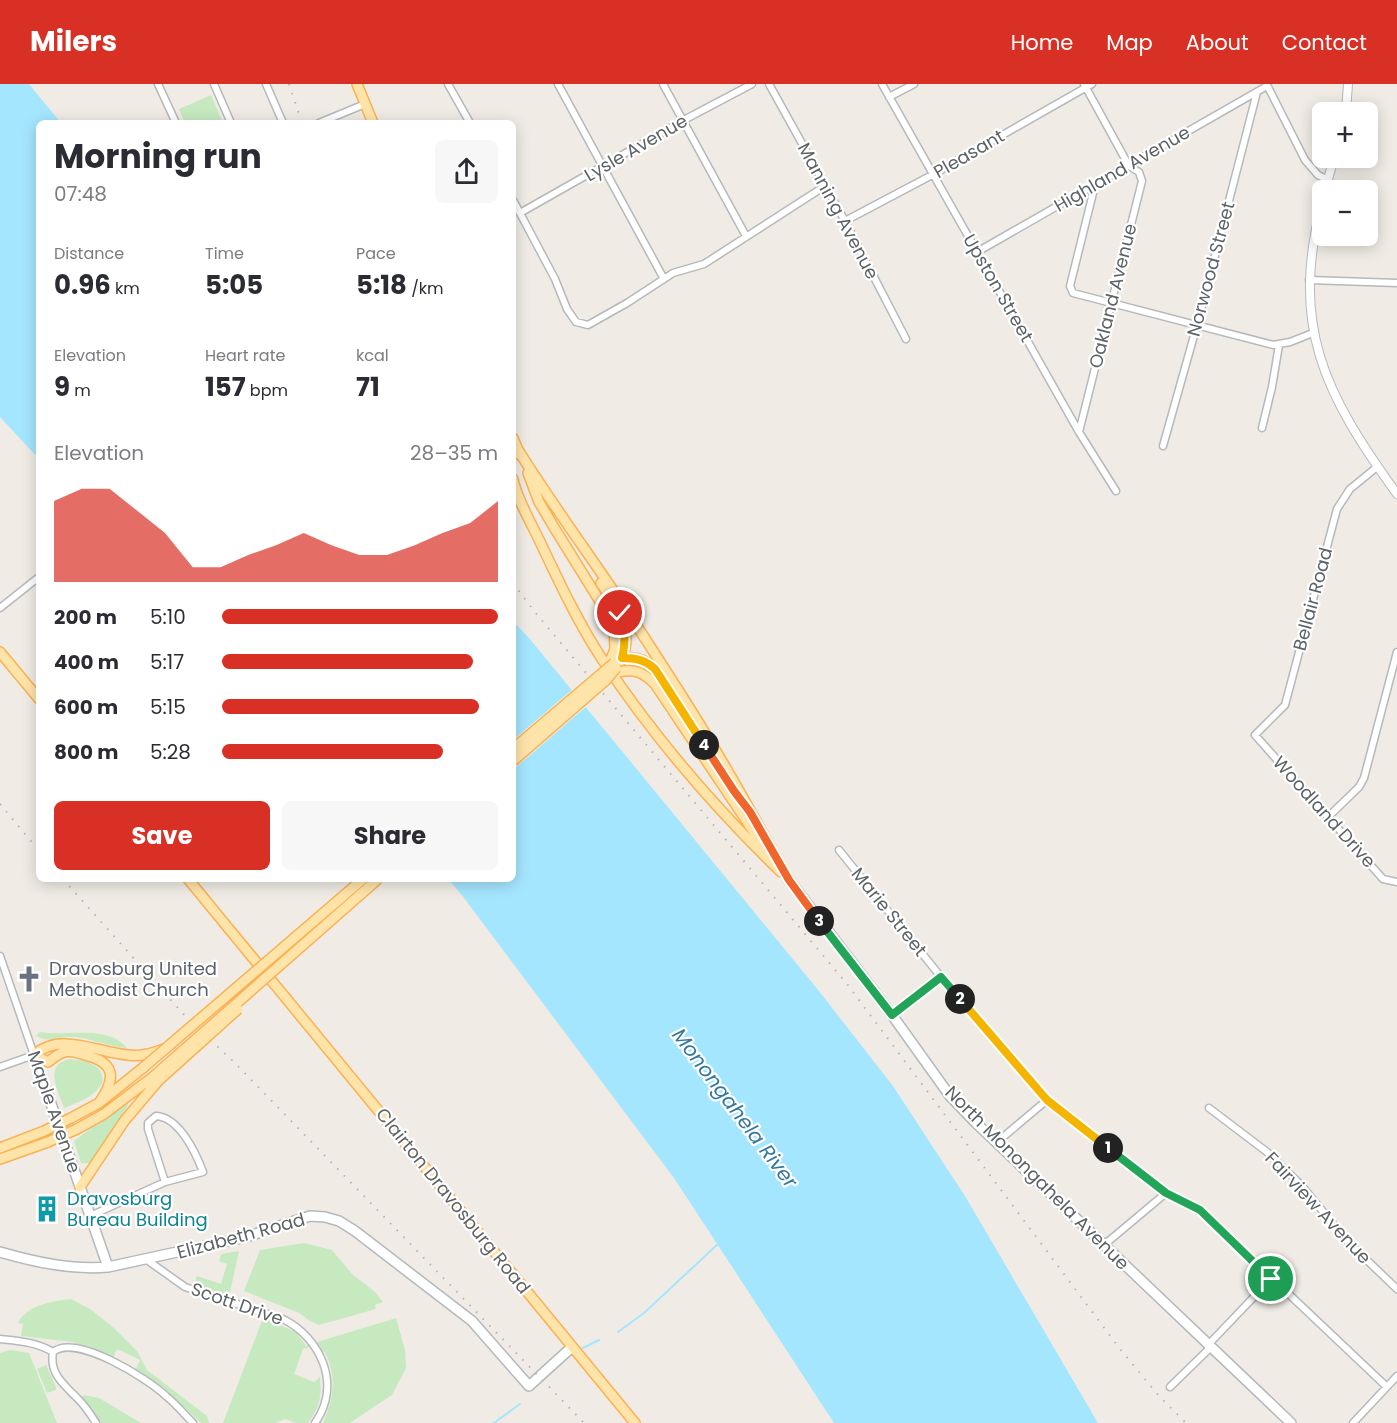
<!DOCTYPE html>
<html lang="en">
<head>
<meta charset="utf-8">
<style>
	:root { --surface:#fff; --page:#f7f7f7; --text:#2b2b33; --muted:#7c7c81; --accent:#d93025 }
	body { margin:0; font-family:Poppins,sans-serif; background:var(--page); color:var(--text); height:100vh; display:flex; flex-direction:column; font-size:22px; white-space:nowrap }
	* { box-sizing:border-box; margin:0 }
	p { font-size:20px; color:var(--muted) }
	.icon { flex:none; width:33px; height:33px; fill:none; stroke:currentColor; stroke-width:2; stroke-linecap:round; stroke-linejoin:round }
	.map { position:relative; flex:1; overflow:hidden }
	.side { position:absolute; left:36px; top:36px; width:480px; height:762px; display:flex; flex-direction:column; background:var(--surface); border-radius:9px; box-shadow:0 3px 15px #0003 }
	.side>* { flex:none }
	.tools { position:absolute; left:1312px; top:18px; display:grid; gap:12px }
	.tools a { display:grid; place-items:center; width:66px; height:66px; border-radius:9px; background:var(--surface); box-shadow:0 3px 15px #0003; font-size:30px }
	.pin { position:absolute; display:grid; place-items:center; width:51px; height:51px; color:#fff; margin:-26px; border:3px solid #fff; border-radius:50%; box-shadow:0 2px 6px #0007 }
	.km { position:absolute; width:30px; height:30px; margin:-15px; border-radius:50%; background:#222; color:#fff; font-size:16px; line-height:30px; text-align:center }
	.round { display:grid; place-items:center; flex:none; width:63px; height:63px; border-radius:9px; background:var(--page) }
	.head { display:flex; align-items:center; justify-content:space-between; height:102px; padding:0 18px }
	h1 { font-size:33px; font-weight:700; line-height:45px }
	.figures { display:grid; grid-template-columns:repeat(3,1fr); gap:9px; height:102px; padding:6px 18px }
	.figures div { display:grid; align-content:center }
	.figures b { font-size:26px; font-weight:700 }
	.figures small { font-size:16px; font-weight:400 }
	.figures p { font-size:16px }
	.chart { height:168px; padding:12px 18px }
	.chart p { display:flex; justify-content:space-between }
	.chart svg { width:100%; height:108px; margin-top:6px; fill:var(--accent); opacity:.7 }
	.cta { display:flex; gap:12px; margin-top:auto; padding:12px 18px }
	.cta a { flex:1; height:69px; border-radius:9px; background:var(--accent); color:#fff; font-size:24px; font-weight:700; line-height:69px; text-align:center }
	.cta a+a { background:var(--page); color:var(--text) }
	ul { padding:0 18px; list-style:none; font-size:20px }
	li { display:grid; grid-template-columns:96px 72px 1fr; align-items:center; height:45px }
	li i { height:15px; border-radius:8px; background:var(--accent) }
	header { display:flex; align-items:center; gap:36px; box-sizing:border-box; height:84px; padding:0 30px; background:var(--accent); color:#fff }
	header strong { font-size:28px }
	nav { display:flex; gap:33px; margin-inline-start:auto; font-size:21px }
	.map>svg:first-child { display:block }
</style>
</head>
<body>
<header>
<strong>Milers</strong>
<nav><a>Home</a><a>Map</a><a>About</a><a>Contact</a></nav>
</header>
<div class="map">
<svg width="1397" height="1339" viewBox="0 0 1397 1339">
	<rect width="100%" height="100%" fill="#f0ece5"/>
	<!-- green -->
	<path fill="#c6e9c0" d="M211,11L223,39H185L179,25Z
		M40,948C66,953 107,940 127,964C108,963 89,953 70,953C57,953 49,959 36,952Z
		M70,975C85,977 103,979 103,997C97,1012 79,1018 64,1024C58,1007 43,980 70,975Z
		M127,1019L128,1021L91,1079H81L74,1057L123,1020Z
		M304,1159L332,1166L352,1190L375,1208L383,1218L375,1221L376,1225L319,1241L310,1237L299,1229L244,1207L260,1166Z
		M239,1167L229,1213L194,1201L197,1192L221,1200L227,1180L219,1177L221,1170Z
		M71,1215L90,1225L114,1244L137,1267L147,1286L207,1332L209,1339H201L164,1304L136,1285L140,1276L117,1265L113,1274L73,1258L21,1252L23,1240L18,1239C26,1221 54,1217 71,1215Z
		M263,1234L296,1248L306,1262L309,1260L310,1263L303,1265L294,1290L314,1298L320,1293C322,1313 320,1322 308,1339H296L285,1335L275,1339H223Z
		M396,1234L405,1266L406,1284L392,1311L350,1339H323C334,1314 337,1293 325,1268H323L317,1258Z
		M10,1266L29,1269L57,1339H0V1269Z
		M46,1281L56,1303V1306L47,1309L37,1285Z
		M85,1311L99,1314L141,1339H101L81,1313Z"/>
	<!-- water -->
	<path fill="#a5e6ff" d="M0,0H29L61,39H39V375L0,333Z
		M513,537L529,554L819,907L893,1002L965,1112L1098,1339H834L674,1094L461,810L448,795H513Z"/>
	<!-- pier -->
	<path fill="#f0ece5" d="M574,604L588,621L513,686V656Z"/>
	<g fill="none" stroke-linecap="round" stroke-linejoin="round">
		<!-- stream -->
		<path stroke="#a5e6ff" stroke-width="2" d="M618,1248L644,1229L719,1159
			M583,1264L599,1256
			M494,1339L520,1320"/>
		<!-- minor casing -->
		<g stroke="#b5b9bc" stroke-width="9">
			<path id="minor" d="M158,0L176,39
				M214,0L231,39
				M266,0L283,39
				M448,0L470,39
				M558,0L664,195
				M663,0L746,152
				M769,0L845,137L906,255
				M882,0L1079,348L1116,407
				M1267,1L1305,76L1318,91L1328,96
				M889,13L914,0
				M319,39L365,20
				M1095,101L1070,202L1073,209L1273,261L1290,258L1313,249
				M513,116L555,195L567,225L576,238L588,241L627,219L673,189L704,180L825,102
				M520,129L682,37L752,0
				M845,137L932,91L1092,0
				M977,168L1267,2
				M1309,196L1397,199
				M1262,344L1272,303L1279,261
				M1079,348L1142,97L1139,88L1129,82L1084,0
				M1163,362L1197,241L1257,8
				M1377,383L1350,405L1337,425L1285,621L1255,651L1383,795L1397,798
				M0,524L39,493
				M1327,734L1359,703L1364,694L1397,568
				M839,766L941,893L1047,1016L1166,1109L1200,1126L1387,1303
				M0,872L34,971L0,983
				M892,931L941,893
				M1209,1024L1267,1068L1302,1102L1348,1158L1397,1205
				M996,1059L1047,1016
				M90,1132L165,1098L203,1088C196,1069 179,1033 156,1032L148,1039V1045L165,1098
				M1104,1161L1166,1109
				M147,1176L185,1203L283,1235C321,1254 342,1301 315,1339
				M0,1255C19,1257 36,1258 53,1268
				M1208,1261L1271,1195
				M1170,1303L1211,1263
				M96,1339C91,1331 86,1323 79,1316C65,1301 49,1291 53,1268C76,1249 148,1295 166,1312C176,1320 184,1330 193,1339
				M1353,1339L1397,1292"/>
		</g>
		<!-- tertiary casing -->
		<g stroke="#b5b9bc" stroke-width="10">
			<path id="tertiary" d="M1346,28L1348,0
				M1325,106L1334,74
				M1323,115C1289,241 1324,309 1397,410"/>
		</g>
		<!-- secondary casing -->
		<g stroke="#b3b9bd" stroke-width="12">
			<path id="secondary" d="M789,796L892,931L950,1012L976,1039L1291,1339
				M34,971L108,1183
				M0,1168C35,1178 71,1186 108,1183L246,1153L310,1132L325,1133L339,1137L355,1147L472,1237L529,1302L572,1263"/>
		</g>
		<!-- primary casing -->
		<g stroke="#fab154" stroke-width="12">
			<path id="primary" d="M357,0L373,39
				M513,354L520,371
				M518,366C555,425 597,481 635,539C664,584 693,628 720,674C744,714 766,756 789,796
				M528,389L539,418L555,445L614,540L615,565L611,575
				M513,395C516,414 534,444 542,462C560,500 579,540 602,575C653,652 715,724 781,788
				M601,499C616,522 635,549 621,577
				M0,568L39,615
				M614,579C629,570 642,573 655,585L721,687
				M619,588C635,584 644,589 655,600L766,766
				M188,795L635,1339
				M99,1019C114,998 118,980 88,972C80,970 72,966 64,968C58,970 53,974 48,978L34,971C61,947 98,969 128,971C141,973 152,969 164,965
				M71,1034L99,1019L144,983
				M77,1045L104,1030L154,992
				M0,1064L44,1047
				M0,1075L48,1058
				M80,1103L125,1036L158,997"/>
		</g>
		<!-- minor -->
		<use href="#minor" stroke="#fff" stroke-width="6"/>
		<!-- tertiary -->
		<use href="#tertiary" stroke="#fff" stroke-width="8"/>
		<!-- secondary -->
		<use href="#secondary" stroke="#fff" stroke-width="9"/>
		<!-- primary -->
		<use href="#primary" stroke="#ffe4aa" stroke-width="9"/>
		<!-- rail -->
		<path stroke="#b4b5b6" stroke-width="2" stroke-dasharray="1.5 8" stroke-linecap="butt" d="M289,0L302,39
			M513,499L534,527L847,900L1120,1265L1159,1312L1186,1339
			M0,720L39,767
			M63,795L186,933L233,977L584,1339"/>
		<!-- primary-bridge casing -->
		<g stroke="#fab154" stroke-width="12" stroke-linecap="butt">
			<path id="primary-bridge" d="M513,665L614,579
				M513,677L606,596L616,584
				M144,983L363,795
				M154,992L378,795
				M158,997L238,925
				M44,1047L71,1034
				M48,1058L77,1045"/>
		</g>
		<!-- primary-bridge -->
		<use href="#primary-bridge" stroke="#ffe4aa" stroke-width="9"/>
	</g>
	<g fill="none" stroke-linecap="round" stroke-linejoin="round">
		<!-- split-1 casing -->
		<g stroke="#fff" stroke-width="12">
			<path id="split-1" d="M1108,1064L1166,1109L1200,1126L1271,1195"/>
		</g>
		<!-- split-2 casing -->
		<g stroke="#fff" stroke-width="12">
			<path id="split-2" d="M960,915L1047,1016L1108,1064"/>
		</g>
		<!-- split-3 casing -->
		<g stroke="#fff" stroke-width="12">
			<path id="split-3" d="M819,837L892,931L941,893L960,915"/>
		</g>
		<!-- split-4 casing -->
		<g stroke="#fff" stroke-width="12">
			<path id="split-4" d="M704,661L734,707L750,728L789,796L819,837"/>
		</g>
		<!-- split-5 casing -->
		<g stroke="#fff" stroke-width="12">
			<path id="split-5" d="M620,529C625,545 626,557 622,574C636,574 645,576 655,585L704,661"/>
		</g>
		<!-- split-1 -->
		<use href="#split-1" stroke="#22a559" stroke-width="8"/>
		<!-- split-2 -->
		<use href="#split-2" stroke="#f5b400" stroke-width="8"/>
		<!-- split-3 -->
		<use href="#split-3" stroke="#22a559" stroke-width="8"/>
		<!-- split-4 -->
		<use href="#split-4" stroke="#f0652b" stroke-width="8"/>
		<!-- split-5 -->
		<use href="#split-5" stroke="#f5b400" stroke-width="8"/>
	</g>
	<!-- icons -->
	<defs>
		<g id="church-bare" transform="scale(2.07)"><path d="M-1.2-6h2.4v3.5h3.3v2.4h-3.3V6h-2.4V-.1h-3.3v-2.4h3.3Z" fill="#6b7280" stroke="#fff" stroke-width="2.5" paint-order="stroke"/></g>
		<g id="building-bare" transform="scale(2.07)"><path d="M-4-6H4V6H1V3H-1V6H-4ZM-2.5-4.3h1.7v1.8h-1.7ZM.8-4.3h1.7v1.8H.8ZM-2.5-1h1.7V.8h-1.7ZM.8-1h1.7V.8H.8Z" fill="#0f9aa8" stroke="#fff" stroke-width="2.5" paint-order="stroke"/></g>
	</defs>
	<g fill-rule="evenodd">
		<use href="#church-bare" x="29" y="895"/>
		<use href="#building-bare" x="47" y="1125"/>
	</g>
	<g text-anchor="middle" stroke-width="4.5" stroke-linejoin="round" paint-order="stroke">
		<!-- street labels -->
		<g font-size="18" fill="#5c6266" stroke="#fff">
			<text transform="translate(636 64) rotate(-30)" y="6">Lysle Avenue</text>
			<text transform="translate(969 70) rotate(-30)" y="6">Pleasant</text>
			<text transform="translate(1122 85) rotate(-30)" y="6">Highland Avenue</text>
			<text transform="translate(838 127) rotate(62)" y="6">Manning Avenue</text>
			<text transform="translate(1211 185) rotate(-75)" y="6">Norwood Street</text>
			<text transform="translate(998 204) rotate(60)" y="6">Upston Street</text>
			<text transform="translate(1113 212) rotate(-76)" y="6">Oakland Avenue</text>
			<text transform="translate(1313 515) rotate(-75)" y="6">Bellair Road</text>
			<text transform="translate(1324 728) rotate(48)" y="6">Woodland Drive</text>
			<text transform="translate(889 828) rotate(51)" y="6">Marie Street</text>
			<text transform="translate(54 1028) rotate(71)" y="6">Maple Avenue</text>
			<text transform="translate(1037 1094) rotate(45)" y="6">North Monongahela Avenue</text>
			<text transform="translate(453 1117) rotate(51)" y="6">Clairton Dravosburg Road</text>
			<text transform="translate(1318 1124) rotate(47)" y="6">Fairview Avenue</text>
			<text transform="translate(241 1152) rotate(-15)" y="6">Elizabeth Road</text>
			<text transform="translate(237 1220) rotate(19)" y="6">Scott Drive</text>
		</g>
		<!-- worship labels -->
		<g font-size="18" fill="#5b616d" stroke="#fff" text-anchor="start">
			<text x="49" y="891">Dravosburg United<tspan x="49" dy="21">Methodist Church</tspan></text>
		</g>
		<!-- culture labels -->
		<g font-size="18" fill="#0d838f" stroke="#fff" text-anchor="start">
			<text x="67" y="1121">Dravosburg<tspan x="67" dy="21">Bureau Building</tspan></text>
		</g>
		<!-- water labels -->
		<g font-size="20" font-style="italic" fill="#34779c" stroke="#fff">
			<text transform="translate(735 1024) rotate(53)" y="7">Monongahela River</text>
		</g>
	</g>
</svg>
<div class="tools">
<a>+</a>
<a>−</a>
</div>
<div class="pin" style="left:1271px;top:1195px;background:#1e9e55"><svg class="icon" aria-label="arrive" viewBox="0 0 24 24"><path d="M6 21V4h12l-3 4 3 4H6"/></svg></div>
<div class="pin" style="left:620px;top:529px;background:#d93025"><svg class="icon" aria-label="check" viewBox="0 0 24 24"><path d="M5 12l5 5 9-10"/></svg></div>
<b class="km" style="left:1108px;top:1064px">1</b>
<b class="km" style="left:960px;top:915px">2</b>
<b class="km" style="left:819px;top:837px">3</b>
<b class="km" style="left:704px;top:661px">4</b>
<section class="side">
<div class="head"><div><h1>Morning run</h1><p>07:48</p></div><a class="round"><svg class="icon" aria-label="share" viewBox="0 0 24 24"><path d="M12 15V3M7 8l5-5 5 5M5 13v7h14v-7"/></svg></a></div>
<div class="figures">
<div><p>Distance</p><b>0.96<small> km</small></b></div>
<div><p>Time</p><b>5:05</b></div>
<div><p>Pace</p><b>5:18<small> /km</small></b></div>
</div>
<div class="figures">
<div><p>Elevation</p><b>9<small> m</small></b></div>
<div><p>Heart rate</p><b>157<small> bpm</small></b></div>
<div><p>kcal</p><b>71</b></div>
</div>
<div class="chart"><p><span>Elevation</span>28–35 m</p>
<svg viewBox="0 0 160 44" preserveAspectRatio="none"><path d="M0 44V11L10 6L20 6L30 15L40 24L50 38L60 38L70 33L80 29L90 24L100 29L110 33L120 33L130 29L140 24L150 20L160 11V44z"/></svg>
</div>
<ul>
<li><b>200 m</b>5:10<i style="width:100%"></i></li>
<li><b>400 m</b>5:17<i style="width:91%"></i></li>
<li><b>600 m</b>5:15<i style="width:93%"></i></li>
<li><b>800 m</b>5:28<i style="width:80%"></i></li>
</ul>
<div class="cta"><a>Save</a><a>Share</a></div>
</section>
</div>
</body>
</html>
